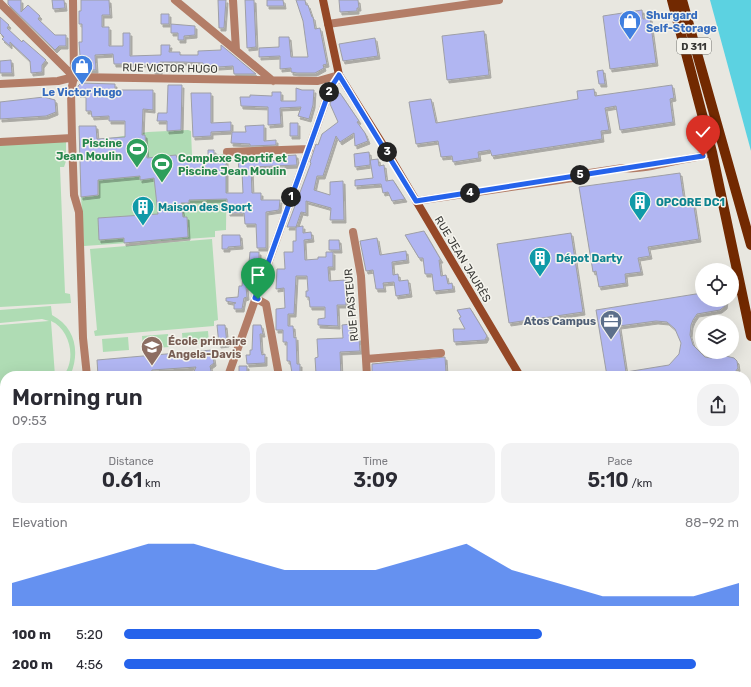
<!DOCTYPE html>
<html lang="en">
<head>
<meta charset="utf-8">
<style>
	:root { --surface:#fff; --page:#f2f2f3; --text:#2b2b33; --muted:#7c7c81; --accent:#2563eb }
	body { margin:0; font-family:Rubik,sans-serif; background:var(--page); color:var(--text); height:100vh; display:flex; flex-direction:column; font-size:15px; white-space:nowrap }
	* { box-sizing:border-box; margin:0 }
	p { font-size:13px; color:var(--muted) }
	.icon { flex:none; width:22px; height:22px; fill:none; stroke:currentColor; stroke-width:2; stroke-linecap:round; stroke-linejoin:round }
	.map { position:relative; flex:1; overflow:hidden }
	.drawer { position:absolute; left:0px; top:371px; width:751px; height:316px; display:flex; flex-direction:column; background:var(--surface); border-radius:16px 16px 0 0; box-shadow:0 4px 16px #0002 }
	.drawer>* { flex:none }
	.fabs { position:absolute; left:695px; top:263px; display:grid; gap:8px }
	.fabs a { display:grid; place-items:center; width:44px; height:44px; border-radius:50%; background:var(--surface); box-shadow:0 4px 16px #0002; font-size:20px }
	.pin { position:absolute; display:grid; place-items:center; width:34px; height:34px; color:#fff; margin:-41px -17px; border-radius:50% 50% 50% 0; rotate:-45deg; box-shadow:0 0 4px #0007 }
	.pin .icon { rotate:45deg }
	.km { position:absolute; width:20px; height:20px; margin:-10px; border-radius:50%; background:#222; color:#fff; font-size:11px; line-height:20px; text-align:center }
	.round { display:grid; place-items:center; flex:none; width:42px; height:42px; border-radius:16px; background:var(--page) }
	.overview { display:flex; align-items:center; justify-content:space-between; height:68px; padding:0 12px }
	h1 { font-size:22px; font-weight:600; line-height:30px }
	.figures { display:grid; grid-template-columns:repeat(3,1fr); gap:6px; height:68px; padding:4px 12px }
	.figures div { display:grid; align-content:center; border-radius:10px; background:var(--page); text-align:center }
	.figures b { font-size:20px; font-weight:600 }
	.figures small { font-size:11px; font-weight:400 }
	.figures p { font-size:11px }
	.chart { height:112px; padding:8px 12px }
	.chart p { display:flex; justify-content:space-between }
	.chart svg { width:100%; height:72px; margin-top:4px; fill:var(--accent); opacity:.7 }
	ul { padding:0 12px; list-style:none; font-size:13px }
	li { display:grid; grid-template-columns:64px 48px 1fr; align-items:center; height:30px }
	li i { height:10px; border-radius:5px; background:var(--accent) }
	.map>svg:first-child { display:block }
</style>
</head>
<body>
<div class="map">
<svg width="751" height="687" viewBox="0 0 751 687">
	<defs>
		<filter id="shadow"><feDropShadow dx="2" dy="3" stdDeviation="0" flood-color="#0004"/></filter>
	</defs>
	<rect width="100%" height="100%" fill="#e8e7e0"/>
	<!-- green -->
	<path fill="#afdcb4" d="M188,130L191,131L192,156L227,154L226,230L215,231V237L84,246L81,197L99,195L98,179L104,139L148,132Z
		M66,136V161L64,167H60L65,293L70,294L71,303L0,307V140Z
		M212,239L218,320L214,321V326L95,336L94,331L97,330L90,249Z
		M51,306L52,315C75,327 80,351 71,374L70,376H63C77,360 70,329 51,321L55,376H5V386H0V325L49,321L42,319L0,323V310Z
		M208,331L209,343L183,345L182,333Z
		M168,334L169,347L143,349L142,336Z
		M128,337L129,350L103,352L102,339Z
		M596,682H632L630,687H594Z"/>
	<!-- water -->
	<path fill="#5cd2e1" d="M710,0H751V151Z"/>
	<!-- building -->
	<path fill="#b1b6f2" stroke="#9e9fa6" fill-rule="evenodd" filter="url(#shadow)" d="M8,0H21V12L28,5L40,16L38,19L55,35H66V46H59L55,50L8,4Z
		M52,0H64L65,8L53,9Z
		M81,0H109L110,15H102V27H109V46H123V33H130V56L161,55V45H170L169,52H180V55H198V51L221,50V45L256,74H234L233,66L203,68V63L183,62H160V72L153,71V64H114L113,54L95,55L96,70H81L79,42H82V24H79V11H81Z
		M218,0H226L224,28H219Z
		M245,0H254L256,47L247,48Z
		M267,0H283L284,6H267Z
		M296,0H305L306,5H308L312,17H313L315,29L320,28L327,64L323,65L324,68L315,73H297L291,72V68L280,69V56L259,57V48L279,47V37H289L291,57H308L303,21Z
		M339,0H358L359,8H357V11L340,12Z
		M642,10L643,19L650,18L656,63L610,69L603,16Z
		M161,14H169V24H161Z
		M0,17L9,25L7,28L22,42L23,40L46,60L42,65V72L31,73L30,61L10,42V46L2,39L4,37L0,33Z
		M171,24L195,26V35L184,36V40H178V33H171Z
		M484,31L489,75L447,80L442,36Z
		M375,38L378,56L343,61L339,44Z
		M11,60L12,73H0V61Z
		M603,70L605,84H599L597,71Z
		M81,83L115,84V90H153V110L143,109L142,135H145L147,158L176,155L178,160L208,159V150H214V159H226V193H243L242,172H239L238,158L268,156V161L280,160V156L296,155L297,165L251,167L252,193H261V200H280L279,210L266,212V248H257L256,224H245L244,213H228L227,199L189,200V203H181L183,217H187L188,237L124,243V238L99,240L98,218L158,214L154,178L140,180V176L98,180V195L81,197L79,126H96L97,139L125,137V121H109V116L92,117L91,111H86V94H78V86Z
		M168,85H182L181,130L167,131V121H157L158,113H167Z
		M672,85L674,98L670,99L673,122L620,130L616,106L605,108L609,130L601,131L602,139L492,156L490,150L478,152L479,158L453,162L452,156L441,157L438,141L416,144L409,102L431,99L436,123L578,99L577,91L594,89L595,96Z
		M296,88L302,90H314L313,105L309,119L298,116L301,107L280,108L281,124L268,125V107L241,106L240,97H250V95L272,96V92H281V101H296Z
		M191,93H211V123L231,122V131L211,132V136L193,137Z
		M340,93L359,121L357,122L365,133L368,141L355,146L354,133L340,142L336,136L323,176H317L314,190L330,195V182L343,181L344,220H330L331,208L306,201V213L301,212L296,227L303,226V233L311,232L312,239L304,240L305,260L318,259V257H326V252H333V267H328L329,281L346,280V305H337L338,326L318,325V319L325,318V307H310L309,297H306V291H308L307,276H296L294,314H288V326H293L294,338L296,337L297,364H300V372L292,373L290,361H287V342H283V330H276V309L285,308L284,288L276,289L277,269H285L284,252H293V241H296V227H287L311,163L310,162L316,144L318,145L322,134L338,122L330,104L334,94Z
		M44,97L55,100L56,112L46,116L0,119V102Z
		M290,123H298V136H290Z
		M264,125V141L276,140V145L250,146V144L231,143L232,132H246L245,126Z
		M369,152L370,160L378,159L379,166L384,165L386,181L393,180L405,199L392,201L388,192L383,193L381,184L355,186V180L373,178L370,160V165L355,167L354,154Z
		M680,173L684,201L693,200L699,239L648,247L650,256L638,258L641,272L625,274L626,283L599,287L596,271L593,272L579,187Z
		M424,231L441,260H439L441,276L446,275L448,284L452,283L453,289L434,291L432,274H425L423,258H419L405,235Z
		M571,233L583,312L509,323L497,244Z
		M222,235H240L241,246L228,247V249H222Z
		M377,238L380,255L406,251L407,260L392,262L393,275L398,274L399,281L408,280L410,294L396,296L394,282L383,283L384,289H376L373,270L366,271L360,241Z
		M329,240H339L340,250H329Z
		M250,252H259V263L256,264L255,275L251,276L250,287H246L247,297L244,298L242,309H234V303H236L226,301V298L238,297L239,286H242L243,275H245L246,264L249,263Z
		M702,293V300H726L725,306L720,310L697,314L693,320L691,325L690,335L693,345L705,357L711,358L726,356L734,358L737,361L738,368L733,375L607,376L596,310ZM656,321L667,322L675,329L681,343L679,354L669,365L626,372L619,326Z
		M470,308L487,336L485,340L454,342L453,329H465L459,318L461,317L457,310Z
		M351,324V338H359L360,351L340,352L341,376H330V374H316L315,358L318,357L317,339L343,338L342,325Z
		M217,325H225L227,344L219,345Z
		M253,325H261L263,334H260L261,350L262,355L265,354V363L247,364L246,355H250V350H252Z
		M212,350L214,363L210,366L212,376H192L196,367L152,370L150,376H98L97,360Z
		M445,357L446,372L407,376H372V364Z
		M239,366H247V376H239Z"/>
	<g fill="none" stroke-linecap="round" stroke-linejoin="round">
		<!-- street -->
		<path stroke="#b37d67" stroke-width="8" d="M73,0L74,77L71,91L72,138L74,195L79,212L83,338L87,376
			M175,0L273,81
			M233,0L236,50
			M0,3L74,77
			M328,24L499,0
			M0,84L58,81L74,77L318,81L339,75
			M0,142L72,138
			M227,152L309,149
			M416,201L573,178L576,175L623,168C640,170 659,164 675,161C688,158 700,158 712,152
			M353,232L361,276L367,376
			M255,298L266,304L279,376
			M366,359L441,353
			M228,376L330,89L339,75
			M0,440H5
			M746,453L751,452
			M0,495H5
			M0,512L5,511
			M746,512L751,511
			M0,590L5,589
			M528,682V687"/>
		<!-- secondary -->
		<path stroke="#954827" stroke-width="8" d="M323,0L339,75L383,145L520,376
			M746,642H751
			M686,682L687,687"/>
		<!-- primary -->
		<path stroke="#722901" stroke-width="10" d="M672,0L712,152L751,336
			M682,0L751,245
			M140,682L175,685L293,687
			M377,682L408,687
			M0,686L10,682
			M38,687L134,682"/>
	</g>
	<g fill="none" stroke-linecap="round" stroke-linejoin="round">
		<!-- route casing -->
		<g stroke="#fff" stroke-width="8">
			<path id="route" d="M258,299L255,298L262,280L330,89L339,75L416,201L703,156"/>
		</g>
		<!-- route -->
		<use href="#route" stroke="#2563eb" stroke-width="5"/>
	</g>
	<!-- icons -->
	<defs>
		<g id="shop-pin" transform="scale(1.15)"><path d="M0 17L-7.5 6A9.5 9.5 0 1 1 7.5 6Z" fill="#3f7fe0" stroke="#f5f4ed"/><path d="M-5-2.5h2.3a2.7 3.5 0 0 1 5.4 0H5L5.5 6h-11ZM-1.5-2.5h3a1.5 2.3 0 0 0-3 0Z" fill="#fff"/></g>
		<g id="stadium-pin" transform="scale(1.15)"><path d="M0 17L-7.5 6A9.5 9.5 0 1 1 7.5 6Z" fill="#2e9e5b" stroke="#f5f4ed"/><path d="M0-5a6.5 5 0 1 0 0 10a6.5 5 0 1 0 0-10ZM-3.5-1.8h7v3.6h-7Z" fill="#fff"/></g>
		<g id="building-pin" transform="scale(1.15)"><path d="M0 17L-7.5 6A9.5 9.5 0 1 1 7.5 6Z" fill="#0f9aa8" stroke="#f5f4ed"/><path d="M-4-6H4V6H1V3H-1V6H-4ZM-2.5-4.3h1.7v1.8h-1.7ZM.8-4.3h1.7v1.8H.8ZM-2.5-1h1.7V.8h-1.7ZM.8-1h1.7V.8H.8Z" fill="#fff"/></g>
		<g id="office-pin" transform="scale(1.15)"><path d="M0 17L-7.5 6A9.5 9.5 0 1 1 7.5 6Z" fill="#5c6f8a" stroke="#f5f4ed"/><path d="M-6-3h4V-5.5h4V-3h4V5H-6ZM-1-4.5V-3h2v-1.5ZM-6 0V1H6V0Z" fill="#fff"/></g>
		<g id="school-pin" transform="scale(1.15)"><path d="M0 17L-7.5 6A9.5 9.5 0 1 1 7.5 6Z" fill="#8d6e63" stroke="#f5f4ed"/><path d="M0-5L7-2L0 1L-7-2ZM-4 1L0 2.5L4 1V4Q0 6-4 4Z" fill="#fff"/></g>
	</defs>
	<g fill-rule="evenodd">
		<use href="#shop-pin" x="630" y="21"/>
		<use href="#shop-pin" x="82" y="66"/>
		<use href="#stadium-pin" x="137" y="149"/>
		<use href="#stadium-pin" x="162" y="164"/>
		<use href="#building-pin" x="640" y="202"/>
		<use href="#building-pin" x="143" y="207"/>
		<use href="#building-pin" x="540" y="258"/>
		<use href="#office-pin" x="611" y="321"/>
		<use href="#school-pin" x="152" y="347"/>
	</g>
	<g text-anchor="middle" stroke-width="3" stroke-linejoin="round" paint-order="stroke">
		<!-- shield labels -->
		<rect fill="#f5f4ed" stroke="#72726e" stroke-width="1" x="677" y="38" width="34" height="16" rx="3"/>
		<g font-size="10" font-weight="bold" fill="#3a3a37">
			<text x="694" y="50">D 311</text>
		</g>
		<!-- shop labels -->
		<g font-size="11" font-weight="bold" fill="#366cbe" stroke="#f5f4ed" text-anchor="start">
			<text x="646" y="19">Shurgard<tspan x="646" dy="13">Self-Storage</tspan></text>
			<text x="82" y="96" text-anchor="middle">Le Victor Hugo</text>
		</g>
		<!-- street labels -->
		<g font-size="11" fill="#3a3a37" stroke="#f5f4ed">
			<text transform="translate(170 68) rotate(1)" y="4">RUE VICTOR HUGO</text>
			<text transform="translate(463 259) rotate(59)" y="4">RUE JEAN JAURÈS</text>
			<text transform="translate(351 305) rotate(-95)" y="4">RUE PASTEUR</text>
		</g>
		<!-- leisure labels -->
		<g font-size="11" font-weight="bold" fill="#27864d" stroke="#f5f4ed" text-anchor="end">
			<text x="122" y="147">Piscine<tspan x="122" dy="13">Jean Moulin</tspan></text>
			<text x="178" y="162" text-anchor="start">Complexe Sportif et<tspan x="178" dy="13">Piscine Jean Moulin</tspan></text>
		</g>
		<!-- culture labels -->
		<g font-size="11" font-weight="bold" fill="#0d838f" stroke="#f5f4ed" text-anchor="start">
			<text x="656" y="206">OPCORE DC1</text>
			<text x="158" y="211">Maison des Sport</text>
			<text x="556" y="262">Dépot Darty</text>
		</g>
		<!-- service labels -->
		<g font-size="11" font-weight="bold" fill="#4e5e75" stroke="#f5f4ed" text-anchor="end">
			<text x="596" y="325">Atos Campus</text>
		</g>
		<!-- education labels -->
		<g font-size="11" font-weight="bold" fill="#785e54" stroke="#f5f4ed" text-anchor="start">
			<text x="168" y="345">École primaire<tspan x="168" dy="13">Angela-Davis</tspan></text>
		</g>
	</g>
</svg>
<div class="fabs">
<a><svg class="icon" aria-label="locate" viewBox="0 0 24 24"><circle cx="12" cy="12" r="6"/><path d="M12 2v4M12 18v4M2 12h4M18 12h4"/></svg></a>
<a><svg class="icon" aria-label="layers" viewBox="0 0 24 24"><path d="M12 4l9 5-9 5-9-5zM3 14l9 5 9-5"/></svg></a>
</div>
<div class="pin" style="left:258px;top:299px;background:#1e9e55"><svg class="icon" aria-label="arrive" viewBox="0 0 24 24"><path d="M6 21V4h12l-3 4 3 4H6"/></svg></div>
<div class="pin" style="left:703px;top:156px;background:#d93025"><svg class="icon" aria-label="check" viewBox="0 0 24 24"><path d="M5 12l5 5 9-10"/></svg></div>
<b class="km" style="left:291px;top:197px">1</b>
<b class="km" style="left:329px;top:92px">2</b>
<b class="km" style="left:387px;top:152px">3</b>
<b class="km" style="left:470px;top:193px">4</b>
<b class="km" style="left:580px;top:175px">5</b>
<section class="drawer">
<div class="overview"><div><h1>Morning run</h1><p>09:53</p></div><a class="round"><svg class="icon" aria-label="share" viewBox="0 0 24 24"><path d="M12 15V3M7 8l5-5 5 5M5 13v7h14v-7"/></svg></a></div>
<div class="figures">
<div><p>Distance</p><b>0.61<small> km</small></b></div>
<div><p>Time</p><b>3:09</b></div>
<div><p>Pace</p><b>5:10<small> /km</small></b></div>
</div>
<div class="chart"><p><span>Elevation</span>88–92 m</p>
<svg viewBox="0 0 160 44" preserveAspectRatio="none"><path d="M0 44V30L10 22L20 14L30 6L40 6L50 14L60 22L70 22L80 22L90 14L100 6L110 22L120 30L130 38L140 38L150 38L160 30V44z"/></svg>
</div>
<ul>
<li><b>100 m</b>5:20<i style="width:68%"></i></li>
<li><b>200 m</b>4:56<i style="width:93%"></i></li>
</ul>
</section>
</div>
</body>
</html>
